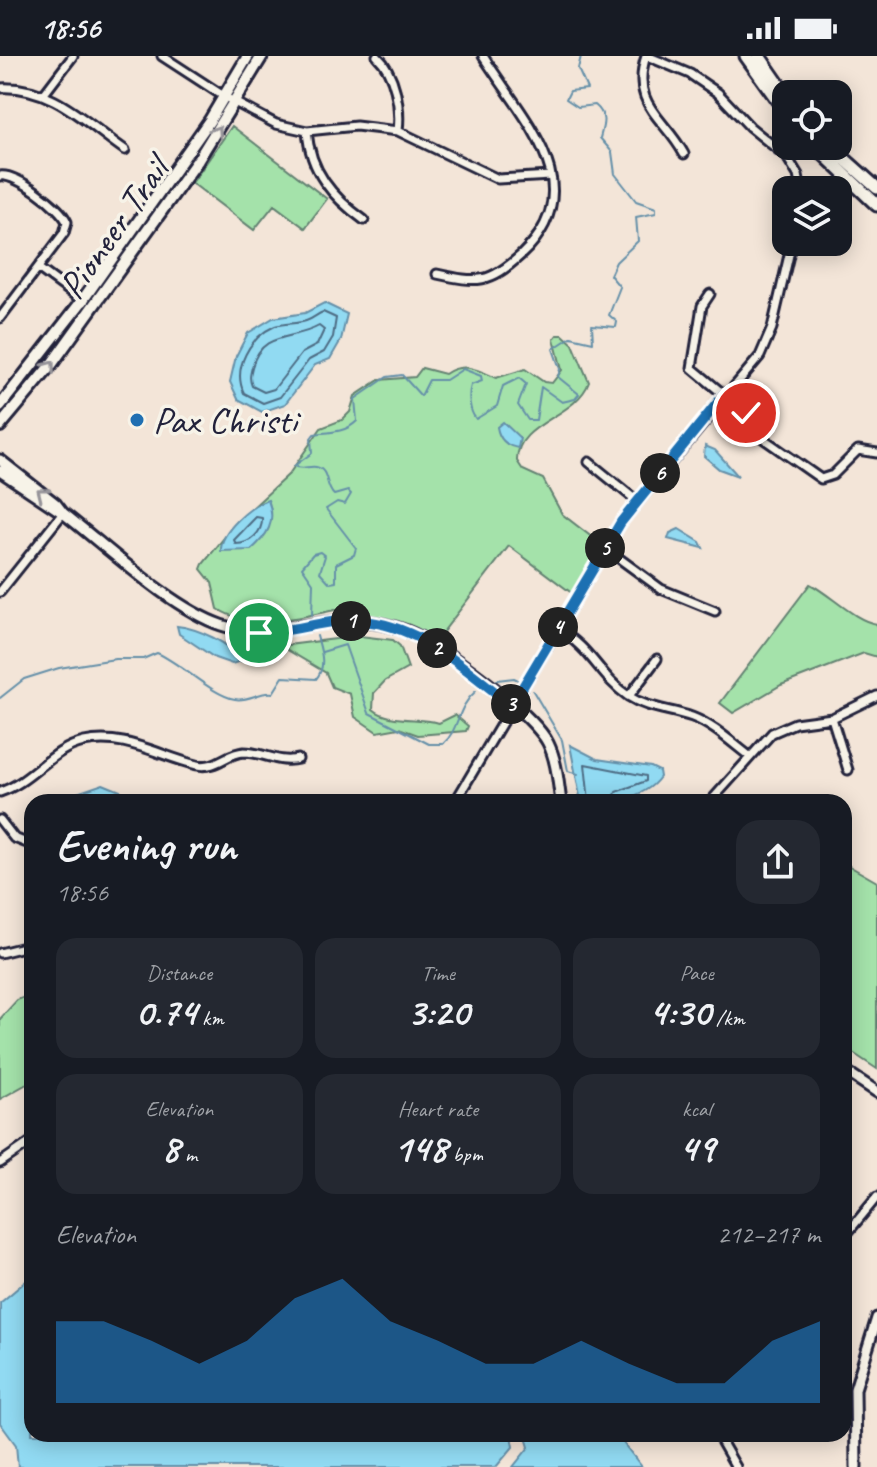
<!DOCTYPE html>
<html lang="en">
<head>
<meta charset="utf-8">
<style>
	:root { --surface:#171b24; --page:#242831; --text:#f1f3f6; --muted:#9ea1a6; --accent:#1f6fb2 }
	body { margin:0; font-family:Caveat,sans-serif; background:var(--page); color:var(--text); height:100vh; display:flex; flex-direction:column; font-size:30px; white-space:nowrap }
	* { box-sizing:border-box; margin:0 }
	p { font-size:26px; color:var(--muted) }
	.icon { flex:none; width:44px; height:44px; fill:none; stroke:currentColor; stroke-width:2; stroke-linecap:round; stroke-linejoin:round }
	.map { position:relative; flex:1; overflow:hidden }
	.sheet { position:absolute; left:24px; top:738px; width:828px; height:648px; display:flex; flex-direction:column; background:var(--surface); border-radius:24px; box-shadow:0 4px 20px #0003 }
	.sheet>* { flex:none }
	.fabs { position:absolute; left:772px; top:24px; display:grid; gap:16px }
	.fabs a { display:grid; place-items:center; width:80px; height:80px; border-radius:16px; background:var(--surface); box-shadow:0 4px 20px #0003; font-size:40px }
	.pin { position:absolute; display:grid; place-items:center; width:68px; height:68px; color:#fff; margin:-34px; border:4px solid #fff; border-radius:50%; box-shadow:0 2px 8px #0007 }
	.km { position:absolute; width:40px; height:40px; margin:-20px; border-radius:50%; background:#222; color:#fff; font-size:22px; line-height:40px; text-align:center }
	.round { display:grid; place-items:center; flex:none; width:84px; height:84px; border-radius:24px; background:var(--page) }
	.summary { display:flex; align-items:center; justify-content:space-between; height:136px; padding:0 32px }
	h1 { font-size:44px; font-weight:800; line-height:60px }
	.stats { display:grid; grid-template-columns:repeat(3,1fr); gap:12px; height:136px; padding:8px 32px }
	.stats div { display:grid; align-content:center; border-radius:20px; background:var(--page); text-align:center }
	.stats b { font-size:40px; font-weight:800 }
	.stats small { font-size:22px; font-weight:400 }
	.stats p { font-size:22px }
	.chart { height:224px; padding:16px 32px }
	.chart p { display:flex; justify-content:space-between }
	.chart svg { width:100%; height:144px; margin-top:8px; fill:var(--accent); opacity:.7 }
	.status { display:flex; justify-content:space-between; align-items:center; height:56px; padding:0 40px; background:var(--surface); direction:ltr }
	.status svg { height:22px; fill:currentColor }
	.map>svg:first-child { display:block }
</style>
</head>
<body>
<div class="status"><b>18:56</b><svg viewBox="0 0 49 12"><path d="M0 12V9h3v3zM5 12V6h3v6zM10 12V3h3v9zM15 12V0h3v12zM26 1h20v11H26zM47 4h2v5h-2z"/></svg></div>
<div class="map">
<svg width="877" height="1411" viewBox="0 0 877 1411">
	<rect width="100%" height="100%" fill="#f3e5d8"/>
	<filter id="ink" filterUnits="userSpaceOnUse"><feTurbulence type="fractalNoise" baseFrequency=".0125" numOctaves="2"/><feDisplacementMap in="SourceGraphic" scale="16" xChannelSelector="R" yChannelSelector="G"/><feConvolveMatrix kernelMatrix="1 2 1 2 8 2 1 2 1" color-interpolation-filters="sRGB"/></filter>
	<g filter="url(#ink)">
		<!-- green -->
		<path fill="#a4e2aa" stroke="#638272" stroke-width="2" d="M232,70L327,143L305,172L274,149L254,174L192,127Z
			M557,279H563L573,288L589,326C576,362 516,366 517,405L523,414L543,423L562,458L602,489L573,538L509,490L436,585L388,563L347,560L345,552C306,559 255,577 218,553L212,527L201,513L203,508L236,467L289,418L321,372L342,364L350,356L355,340L379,324L415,321L422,312L445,318C463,305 478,314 496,322L525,313L544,326L552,327L562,314L554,283Z
			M810,528C831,539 855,565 877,568V601L864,597L781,629L733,657L720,647Z
			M360,580L393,584L400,590L408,612L385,625L374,637L373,653C389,667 419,661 439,667L455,659L468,670L466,675L418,679L399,672L377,676L355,661L350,638L332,631L326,617L286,593L288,589Z
			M844,807L877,826V1013L844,991Z
			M32,938V1025L0,1043V963L17,944Z"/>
		<!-- water -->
		<path fill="#91daf2" stroke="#6590a9" stroke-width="2" d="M324,247L347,258L341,284L330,303L315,309L285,348L262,356L238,343L230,326L236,300L248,277L273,262L305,257Z
			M503,366L520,382L518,392C506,390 499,383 497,371Z
			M705,390L715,394L738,420L719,413L704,400Z
			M268,444C277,466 267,480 251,494L221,495C220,476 251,449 268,444Z
			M679,473L700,486L703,492L668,483L670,477Z
			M177,570C196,572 232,587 241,605L232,608L215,602L179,578Z
			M570,689L597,703L651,711L659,715L660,721C643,745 608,746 581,746Z
			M103,728L147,746H59L62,742Z
			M32,1220V1378H511L513,1391L496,1411H18L16,1389L0,1367V1247Z
			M525,1378H616L642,1411H513L529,1391Z"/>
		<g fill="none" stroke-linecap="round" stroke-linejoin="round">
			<!-- shore -->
			<path stroke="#4e6c84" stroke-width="2" d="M323,256L336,262L333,281L324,296L309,304L280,341L263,347L244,337C232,312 250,281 275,270C285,267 296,268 306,265C313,263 317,258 323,256Z
				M319,270L324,274L317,289L302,297L274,333L264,336L252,330C249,323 250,319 252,311C262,274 293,285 319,270Z
				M256,461L262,462C263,476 250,488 236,488L234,484Z
				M589,746L585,708L646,720V725L616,736L613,746"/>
			<!-- stream -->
			<path stroke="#6590a9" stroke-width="2" d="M312,559L313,527L302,511L313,498L320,496L325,500L320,516L330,527L336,526V508L354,499L356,492L326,453L337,446L345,448L351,438L348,435L334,439C325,431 329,413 316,411C307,410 303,414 294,410L312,397L311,382L314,378C330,376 345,377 357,365L355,343L387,321L402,319L421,340L429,324H446L463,313L481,320L482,325L471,329C468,339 469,355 476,363L497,350L503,330L519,322L526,328L518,349L528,364H536L541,331L562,346L575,343L579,338L558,321L560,313L553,293L571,281L593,286L592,269L616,271L617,266L609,259L620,231L610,219L616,206L638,185L636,161L656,157V152L636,145L615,118L612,96L600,82C604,68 607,59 595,49L578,51L566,43L570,35L587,33L578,13L581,0
				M322,596L345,589L369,657L429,688H443C460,673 456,652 476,635
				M497,624L514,622L520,625
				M533,635L562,684L568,715L578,718
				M0,642L24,623L59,612L115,603H143L157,597C182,608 212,639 235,643C247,646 260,635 273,637L283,621L316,623C327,610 321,595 317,580"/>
			<!-- minor casing -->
			<g stroke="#22223b" stroke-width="13">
				<path id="minor" d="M162,0L225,41L276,68L307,75L356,70L398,75L498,123L551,120
					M377,0C395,17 401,51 398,75
					M646,0C630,49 664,61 684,98
					M647,0L690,18L718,37L750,71L787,101L798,119L801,134
					M0,32C51,29 86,67 125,94
					M44,38L73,0
					M307,75C310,115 332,141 364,164
					M0,120C16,117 61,151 67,166L64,177L0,262
					M38,212L84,246
					M437,218C478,227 489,228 521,199C594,131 523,63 483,0
					M710,238L702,250L692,312L740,352L764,383L821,423L833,419L858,394L877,397
					M589,406L637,445
					M605,492L661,533L715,555
					M0,536L63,457
					M557,573C592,592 599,620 628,640C648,653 670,653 692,661C713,669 731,686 748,699
					M629,640L657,603
					M832,662L848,714
					M0,736C32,726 51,693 84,686C124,677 159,700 197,709C217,713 226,697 244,696C263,696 279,708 298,703
					M455,746L621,466L760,300L772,272L792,186
					M710,746L772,677L795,667L832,662L877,640
					M0,764L14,782L32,789
					M0,897L32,889
					M0,1107L32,1085
					M844,1181L877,1141
					M717,1378L736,1411"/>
			</g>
			<!-- tertiary casing -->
			<g stroke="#22223b" stroke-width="15">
				<path id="tertiary" d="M0,404L56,448L63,457L0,415
					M63,457C107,491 171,552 221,569C270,586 311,562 359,565C375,566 391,569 407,575C439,587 533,657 548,687C557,705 558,726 561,746
					M844,1014L877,1036
					M856,1411L855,1333L877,1262"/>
			</g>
			<!-- secondary casing -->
			<g stroke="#22223b" stroke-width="16">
				<path id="secondary" d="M0,350L82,245L210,64L248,0
					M0,370L51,309L198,104L262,0"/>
			</g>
			<!-- primary casing -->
			<g stroke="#22223b" stroke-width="17">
				<path id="primary" d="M746,0L786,56
					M759,0L786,39
					M815,90L877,149
					M830,90L877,132"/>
			</g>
			<!-- minor -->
			<use href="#minor" stroke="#f7f3e8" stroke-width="7"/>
			<!-- tertiary -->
			<use href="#tertiary" stroke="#f7f3e8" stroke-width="9"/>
			<!-- secondary -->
			<use href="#secondary" stroke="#f7f3e8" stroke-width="10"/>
			<!-- primary -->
			<use href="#primary" stroke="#f7f3e8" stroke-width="11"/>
		</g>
		<!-- one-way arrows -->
		<defs><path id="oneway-chevron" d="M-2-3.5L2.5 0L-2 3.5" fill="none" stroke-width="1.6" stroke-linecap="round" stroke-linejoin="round" transform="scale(2)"/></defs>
		<g stroke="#97959a">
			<use href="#oneway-chevron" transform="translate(217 75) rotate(-56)"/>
			<use href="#oneway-chevron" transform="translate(50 310) rotate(-53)"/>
			<use href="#oneway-chevron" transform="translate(42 437) rotate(-142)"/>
		</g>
	</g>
	<g fill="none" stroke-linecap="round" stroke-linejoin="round" filter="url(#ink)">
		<!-- route casing -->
		<g stroke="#fff" stroke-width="16">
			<path id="route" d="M259,577C287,576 312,568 339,565C411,558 459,610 512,649L621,466L724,339L746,357"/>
		</g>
		<!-- route -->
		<use href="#route" stroke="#1f6fb2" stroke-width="10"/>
	</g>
	<!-- markers -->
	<circle fill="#1f6fb2" stroke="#f7f3e8" stroke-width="3" cx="137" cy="364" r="8"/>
	<g text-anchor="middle" stroke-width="7" stroke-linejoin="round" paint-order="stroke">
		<!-- street labels -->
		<g font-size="38" fill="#22223b" stroke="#f7f3e8">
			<text transform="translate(113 172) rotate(-55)" y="13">Pioneer Trail</text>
		</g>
		<!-- poi labels -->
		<g font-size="38" fill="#22223b" stroke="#f7f3e8" text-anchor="start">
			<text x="153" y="377">Pax Christi</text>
		</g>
	</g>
</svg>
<div class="fabs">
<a><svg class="icon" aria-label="locate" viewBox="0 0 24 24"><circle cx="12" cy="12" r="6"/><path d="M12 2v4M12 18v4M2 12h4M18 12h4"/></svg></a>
<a><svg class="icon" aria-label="layers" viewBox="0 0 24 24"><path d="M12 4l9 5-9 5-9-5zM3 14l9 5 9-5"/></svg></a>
</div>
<div class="pin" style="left:259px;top:577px;background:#1e9e55"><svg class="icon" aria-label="arrive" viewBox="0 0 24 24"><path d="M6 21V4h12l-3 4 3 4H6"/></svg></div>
<div class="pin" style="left:746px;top:357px;background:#d93025"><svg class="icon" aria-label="check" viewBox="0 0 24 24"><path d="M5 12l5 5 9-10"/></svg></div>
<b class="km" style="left:351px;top:565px">1</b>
<b class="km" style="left:437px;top:592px">2</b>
<b class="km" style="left:511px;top:648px">3</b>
<b class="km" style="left:558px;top:571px">4</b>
<b class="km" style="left:605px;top:492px">5</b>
<b class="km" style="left:660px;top:417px">6</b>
<section class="sheet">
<div class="summary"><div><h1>Evening run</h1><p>18:56</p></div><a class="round"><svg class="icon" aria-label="share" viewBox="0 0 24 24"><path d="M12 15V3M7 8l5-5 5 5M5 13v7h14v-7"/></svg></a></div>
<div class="stats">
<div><p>Distance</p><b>0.74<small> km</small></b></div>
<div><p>Time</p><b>3:20</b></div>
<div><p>Pace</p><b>4:30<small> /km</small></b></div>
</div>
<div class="stats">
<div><p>Elevation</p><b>8<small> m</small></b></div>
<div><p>Heart rate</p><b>148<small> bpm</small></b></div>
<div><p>kcal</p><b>49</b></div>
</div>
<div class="chart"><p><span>Elevation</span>212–217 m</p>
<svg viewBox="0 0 160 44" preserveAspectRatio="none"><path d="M0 44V19L10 19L20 25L30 32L40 25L50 12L60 6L70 19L80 25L90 32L100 32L110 25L120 32L130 38L140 38L150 25L160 19V44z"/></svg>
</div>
</section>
</div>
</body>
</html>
